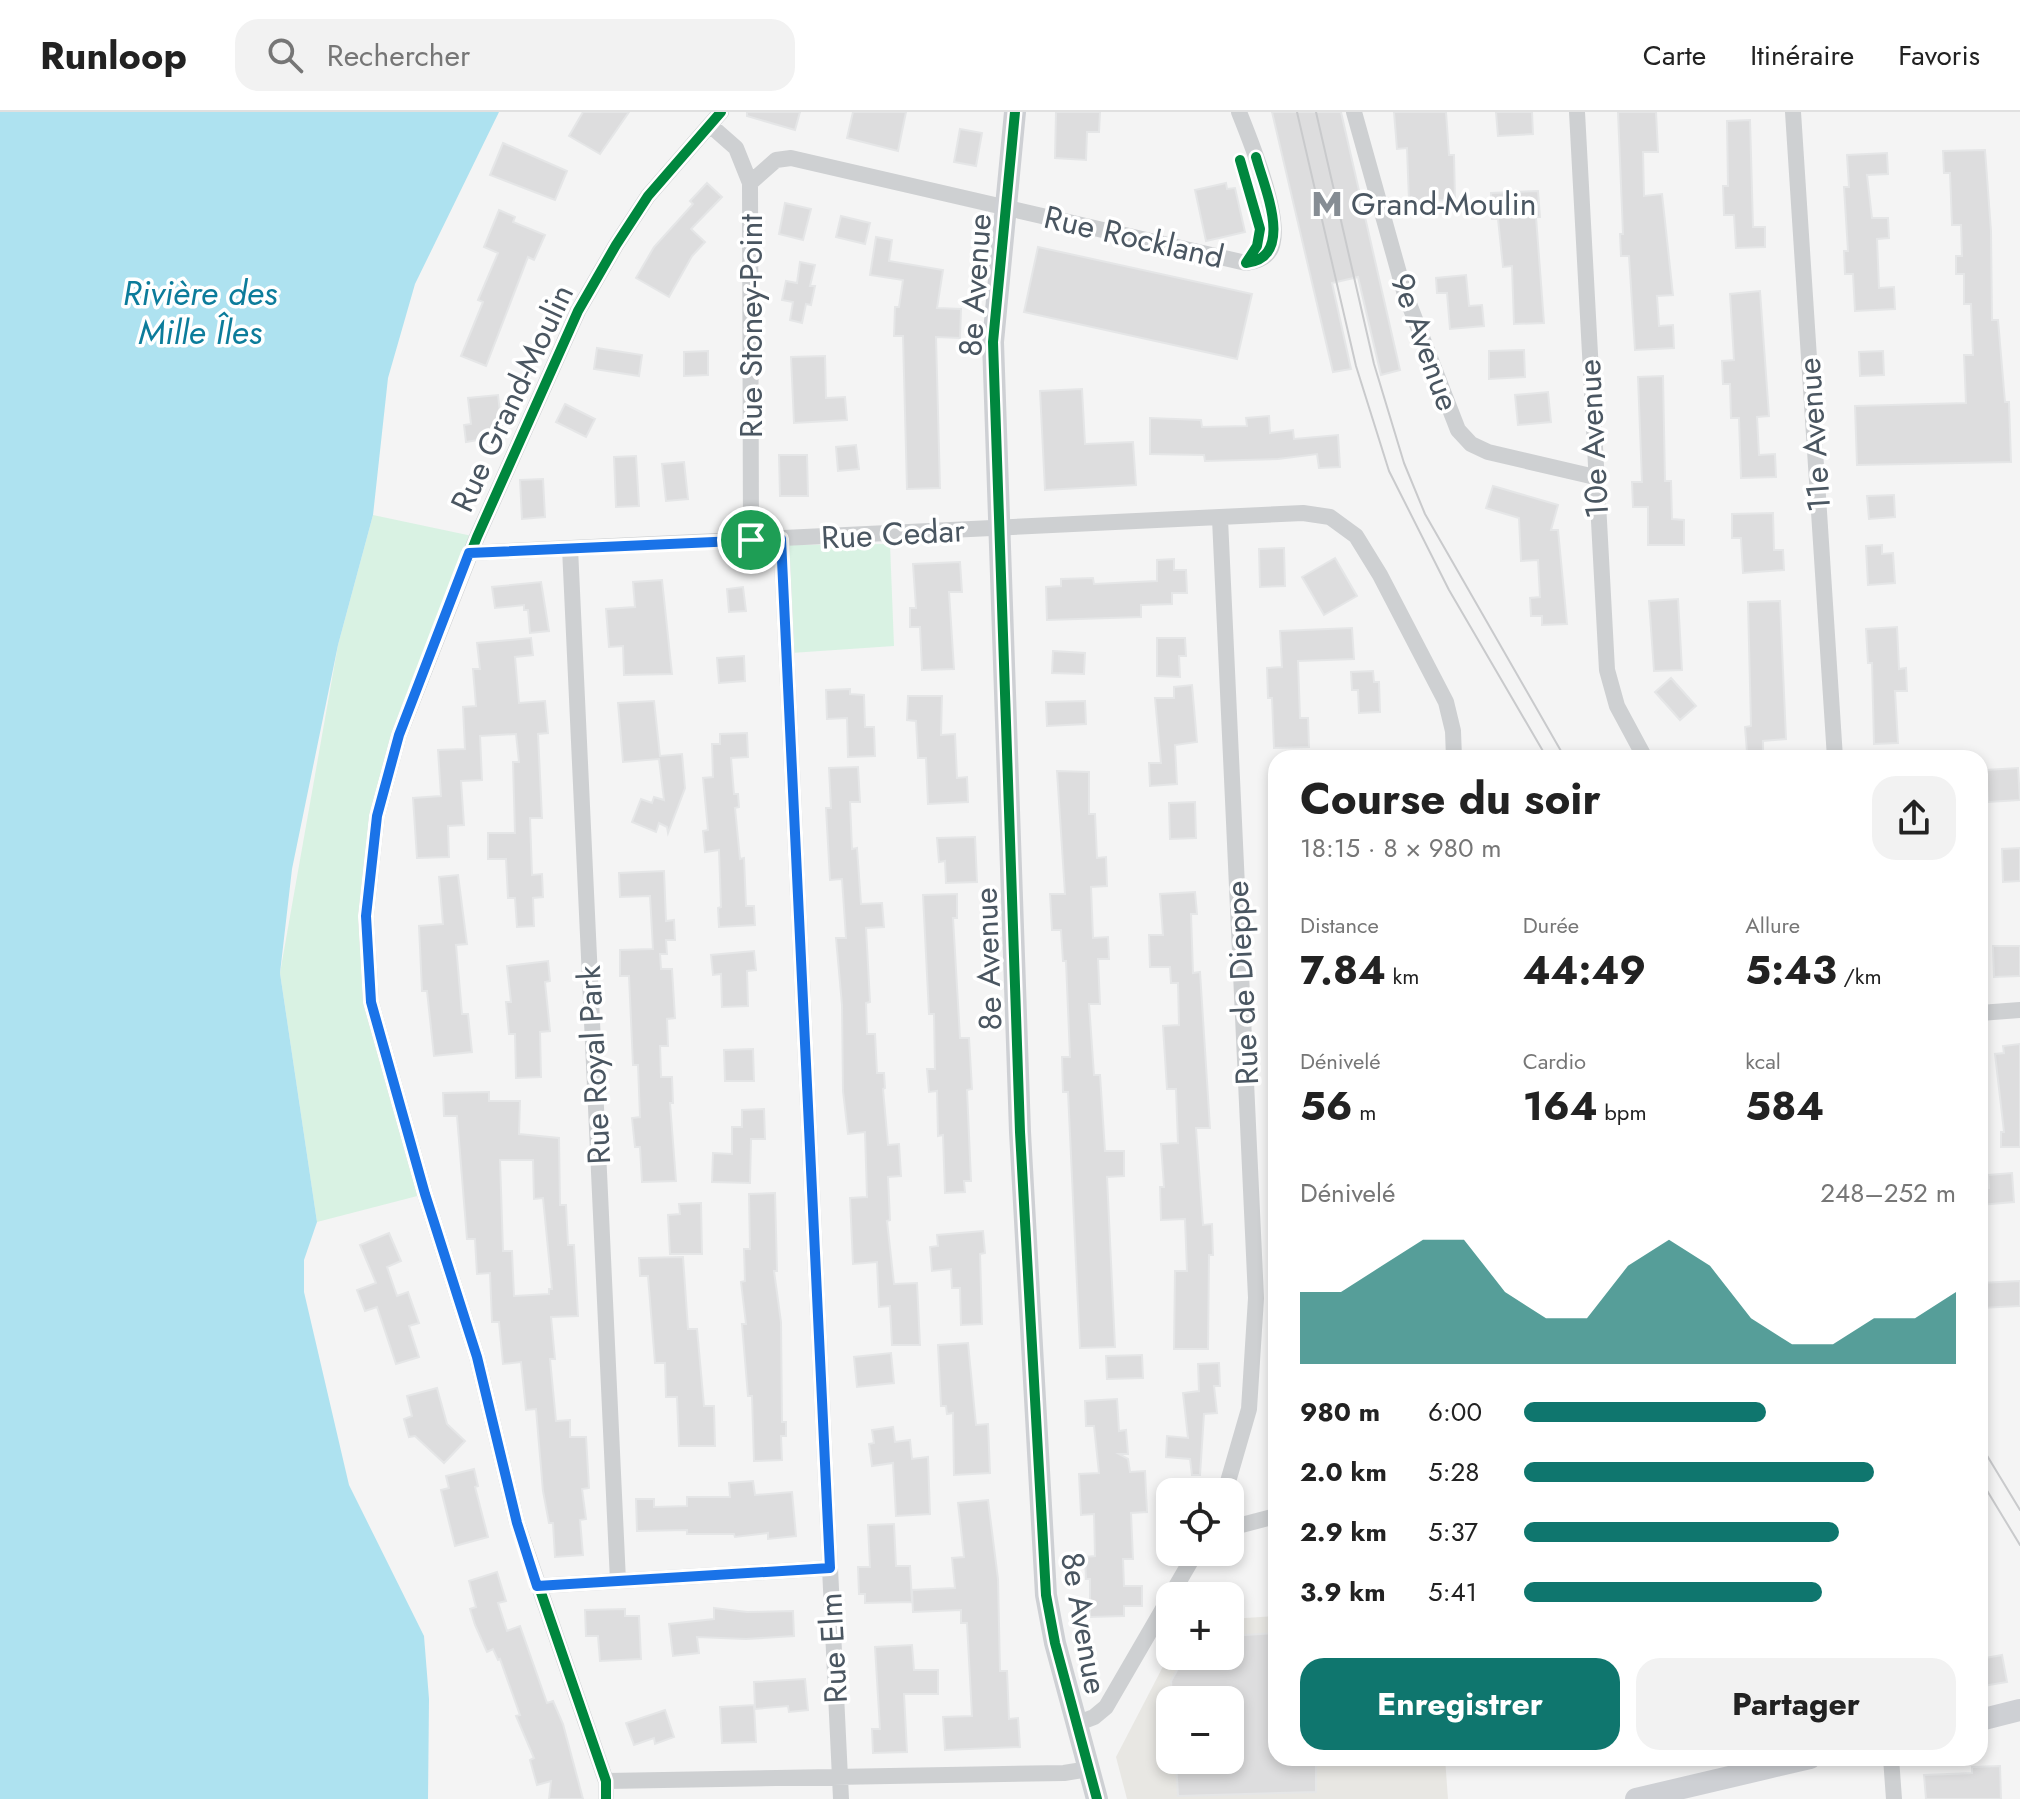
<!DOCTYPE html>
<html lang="fr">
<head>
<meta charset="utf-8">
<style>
	:root { --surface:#fff; --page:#f2f2f2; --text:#222; --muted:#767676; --line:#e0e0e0; --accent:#0f766e }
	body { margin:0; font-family:Jost,sans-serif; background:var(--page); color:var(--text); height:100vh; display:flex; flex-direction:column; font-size:30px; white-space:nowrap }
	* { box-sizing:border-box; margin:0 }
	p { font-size:26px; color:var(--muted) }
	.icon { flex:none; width:44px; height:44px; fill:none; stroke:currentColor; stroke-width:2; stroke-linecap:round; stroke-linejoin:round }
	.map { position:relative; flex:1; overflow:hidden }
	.side { position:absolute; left:1268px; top:638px; width:720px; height:1016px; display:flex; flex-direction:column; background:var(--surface); border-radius:24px; box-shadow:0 4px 12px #0003 }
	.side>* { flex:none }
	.fabs { position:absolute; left:1156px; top:1366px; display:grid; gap:16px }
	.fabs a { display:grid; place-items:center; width:88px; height:88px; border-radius:16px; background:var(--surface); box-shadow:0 4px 12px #0003; font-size:40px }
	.pin { position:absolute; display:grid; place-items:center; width:68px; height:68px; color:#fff; margin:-34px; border:4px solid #fff; border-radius:50%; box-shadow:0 2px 8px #0007 }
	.round { display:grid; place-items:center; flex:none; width:84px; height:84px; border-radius:24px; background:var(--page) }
	.overview { display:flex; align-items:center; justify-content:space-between; height:136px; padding:0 32px }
	h1 { font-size:44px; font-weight:700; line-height:60px }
	.stats { display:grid; grid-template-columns:repeat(3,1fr); gap:12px; height:136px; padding:8px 32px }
	.stats div { display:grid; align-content:center }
	.stats b { font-size:40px; font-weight:700 }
	.stats small { font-size:22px; font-weight:400 }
	.stats p { font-size:22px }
	.chart { height:224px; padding:16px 32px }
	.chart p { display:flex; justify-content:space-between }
	.chart svg { width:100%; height:144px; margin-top:8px; fill:var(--accent); opacity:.7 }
	.primary-button { display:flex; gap:16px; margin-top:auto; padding:16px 32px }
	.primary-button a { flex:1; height:92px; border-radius:24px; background:var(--accent); color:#fff; font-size:32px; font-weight:700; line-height:92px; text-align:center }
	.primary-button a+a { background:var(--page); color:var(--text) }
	ul { padding:0 32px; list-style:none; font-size:26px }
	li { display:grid; grid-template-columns:128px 96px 1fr; align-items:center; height:60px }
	li i { height:20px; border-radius:10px; background:var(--accent) }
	header { display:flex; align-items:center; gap:48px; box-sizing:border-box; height:112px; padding:0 40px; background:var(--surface); border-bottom:2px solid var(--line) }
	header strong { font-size:38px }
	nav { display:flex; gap:44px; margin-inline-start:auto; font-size:28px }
	.search { width:560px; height:72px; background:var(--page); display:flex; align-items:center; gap:20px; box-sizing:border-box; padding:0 28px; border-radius:24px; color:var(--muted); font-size:30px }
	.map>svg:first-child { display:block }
</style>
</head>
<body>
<header>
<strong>Runloop</strong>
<div class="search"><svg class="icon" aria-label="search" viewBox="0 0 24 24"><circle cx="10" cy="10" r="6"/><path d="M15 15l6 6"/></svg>Rechercher</div>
<nav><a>Carte</a><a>Itinéraire</a><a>Favoris</a></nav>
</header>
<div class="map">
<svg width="2020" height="1687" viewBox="0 0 2020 1687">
	<rect width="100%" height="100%" fill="#f4f4f4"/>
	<!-- commercial -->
	<path fill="#e8e7e3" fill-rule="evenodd" d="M1276,1504V1646H1445L1448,1687H1127L1116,1645L1170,1541V1544H1230V1507ZM1170,1588H1230V1648H1170Z"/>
	<!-- green -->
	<path fill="#d9f2e3" d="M373,403L477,425L377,704L367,812L371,890L425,1082L317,1110L280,861L338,533Z
		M890,432L894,534L791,541L786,433Z"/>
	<!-- water -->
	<path fill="#aee2f0" d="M0,0H499L415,172L388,266L373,403L338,533L292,757L280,861L317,1110L304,1148V1180L349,1373L424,1524L429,1587L428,1687H0Z"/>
	<!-- building -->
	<path fill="#ddddde" stroke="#e5e6e7" stroke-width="2" fill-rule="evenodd" d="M583,0H629L600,42L569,24Z
		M747,0H800L795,18L747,4Z
		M853,0H906L898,39L847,26Z
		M1056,0H1100L1099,20H1087L1086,48L1055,46Z
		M1272,0H1341L1400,258L1381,263L1358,165L1332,171L1351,257L1333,260Z
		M1394,0H1446L1449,43H1454L1455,88L1409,89L1407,36L1397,37Z
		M1496,0H1532L1533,22L1498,24Z
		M1618,0H1656L1658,40H1643L1644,84L1662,82L1673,183L1657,184L1659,214L1673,213L1674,236L1635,238L1629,144H1621L1620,122H1623Z
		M1750,8L1753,115H1765V135L1736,136L1734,103H1724L1723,74H1728L1727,9Z
		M960,17L982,21L976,54L954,50Z
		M503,31L567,59L555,88L490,63Z
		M1985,38L1991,119L1992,208H1998L2005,290H2009L2011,350L1857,353L1855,294L1966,291L1964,243H1973L1971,192H1964V162H1956V144H1962L1961,113H1952L1950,61H1944L1943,39Z
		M1887,41L1888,62L1867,63L1872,106H1888L1889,126L1877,127L1879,176L1894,175L1895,197L1855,199L1853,162H1845L1844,139H1848L1844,75H1849L1847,43Z
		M707,71L722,85L691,117L705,130L692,144L669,185L636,166L654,135L693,92L690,89Z
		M1226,71L1227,77L1235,76L1245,120L1206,129L1195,78Z
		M1538,79L1540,105H1536L1544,211L1514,212L1512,154L1503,155L1498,107H1492L1491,81Z
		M785,91L811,97L803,128L779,122Z
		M499,98L515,105L513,110L545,123L534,148L528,145L486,254L461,244L483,190L478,188L498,141L484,135Z
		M841,104L870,111L865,132L836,125Z
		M876,125L892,128L889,149L943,158L937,196L961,197L960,226L936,225L940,376L907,377L903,224H894L895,195H899L903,168L870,163Z
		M1038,135L1252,182L1237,247L1024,200Z
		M800,150L815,153L810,174H815L811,193L806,192L802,211L790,208L793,190L782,188L786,169L797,171Z
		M1466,163L1469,194L1482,193L1484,214L1450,217L1447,181H1437L1436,166Z
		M1760,179L1769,304L1757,305L1759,343L1775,342L1776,365L1741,366L1739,306H1731L1730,272H1723L1722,249L1734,248L1730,182Z
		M597,236L642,243L639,264L594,257Z
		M1524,238L1525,265L1489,267V239Z
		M708,239V263L684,264V240Z
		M1883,239L1884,263L1860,264L1859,240Z
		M825,244L826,286L845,285L847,308L794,311L791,245Z
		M1663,264L1665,369H1671L1672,407L1684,408V433H1648V395H1633L1632,370H1642L1638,265Z
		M1082,277L1085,332L1133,330L1136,373L1045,378L1040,279Z
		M1548,280L1551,310L1518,313L1515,283Z
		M498,283L502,318L484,321V327L466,330L464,313L471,312L468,286Z
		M565,292L595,307L586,325L556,310Z
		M1269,304L1270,321L1293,318L1294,327L1338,323L1340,355L1319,356L1317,342L1278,347L1205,349L1204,343L1150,342V306L1201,308L1202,315L1247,314L1246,306Z
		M856,333L859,357L838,359L836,335Z
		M779,343H807L808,384H780Z
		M636,344L639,394L616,395L614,345Z
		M684,350L688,387L666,389L662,352Z
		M543,367L545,405L522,407L520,368Z
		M1493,374L1558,393L1551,418H1558L1567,512L1542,513V504H1531L1530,486L1540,485L1538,448L1521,449L1519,406L1486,396Z
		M1894,383L1895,405L1869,407L1867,384Z
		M1773,401L1774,438H1783L1784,458L1743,461L1741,426H1732V402Z
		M1882,433V442L1893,441L1895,471L1868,473L1866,434Z
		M1284,436L1285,474L1260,475L1259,437Z
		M1335,446L1357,484L1324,503L1302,465Z
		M1174,447V458H1186L1187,481H1172V492L1141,493V505L1047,508L1046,475L1061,474V467L1093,466L1094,472L1157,469V448Z
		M960,450L962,480H949L954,557L922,558L920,515H910V496H916L913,452Z
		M662,468L672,562L624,563L623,534L609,535L606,497L635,495L633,470Z
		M541,470L549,519L530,521L528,498H524V493L495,496L492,475Z
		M743,475L746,499L729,500L727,477Z
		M1678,487L1682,558L1654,559L1649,489Z
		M1780,489L1786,627L1763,629V639L1747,640L1745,615L1751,614L1748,490Z
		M1897,515L1899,557L1906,556L1907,579H1895L1898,631L1874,632L1872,551H1868L1866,517Z
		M1352,516L1354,547L1298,549L1300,606H1308L1309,635L1274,636L1272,586H1268L1267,556L1282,555L1280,519Z
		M531,526L533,543L515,545L519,591L545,589L548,621L538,622L542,706H530L532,763L542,762L543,785L533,786L534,814L517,815L515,786H508L506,747H488V721H515L513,650H519L516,622L480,624L482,668L461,669L464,713L448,714L449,745L417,746L413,686L441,684L438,638L465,637L463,595L476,594L473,557H480L477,531Z
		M1157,526H1185L1186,544H1179L1180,565L1157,564Z
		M1053,539L1085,541L1084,562L1052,561Z
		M744,544L745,569L719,571L717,546Z
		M1373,559L1374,570H1379L1380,600L1359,601L1358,578H1352L1351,560Z
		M1671,566L1696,594L1680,608L1655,580Z
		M1192,573L1197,630L1175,633L1177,672L1150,674L1149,651H1161L1155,586H1174V575Z
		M850,577V582L864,583L865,615H874L875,644L848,645L847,606L827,607L826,578Z
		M908,584H942L941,623L955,622L957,666L967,665L968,690L928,692L926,646H918L916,609L907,608Z
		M654,589L660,644L682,642L685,676L668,721L667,715L659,711L656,720L632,710L641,687L652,691L654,685L664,688L659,647L623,650L618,591Z
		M1085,589L1086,612L1047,614L1046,590Z
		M747,621L748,645L731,646L734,682H738L739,695L735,696L740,747L744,746L746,794H754L755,813L719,815L718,796L721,795L719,738L705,740L703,719L708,718L703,666L713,665L712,632H720V622Z
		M858,655L860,690H850L852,737L857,736L861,792L882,791L884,815L866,816L870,890L866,891L867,922H875L877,961H884L885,976L883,977L888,1033L899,1032L901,1064L888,1065L890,1108L887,1109L894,1172L917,1171L920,1233H892L890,1194L879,1195L877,1150L853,1152L850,1086L867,1085L865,1020L848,1022L843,979L842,893L836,826H846L842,767L830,768L826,696H831L829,656Z
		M2018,656L2020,688L1988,690L1986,658Z
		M1057,659L1089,660V702H1095L1097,746L1106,745L1107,774L1091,775L1093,826L1108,825L1109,847H1098L1100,892H1089L1094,963H1100L1105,1039H1124V1064L1107,1065L1115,1235L1080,1236L1068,980H1063L1062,945H1070L1066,849H1063L1061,818H1052L1050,782H1065Z
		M1195,690L1196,726L1170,727L1169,691Z
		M975,725L977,770L946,771L945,749L939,750L937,726Z
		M2020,736V769L2003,770L2002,737Z
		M664,759L666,809L674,808L675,828H666L667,842H660L661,857H672L675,906L667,907L668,934H660L661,965H672L673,991H670L676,1069L642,1070L640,1035H635L632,1006L640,1005L638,953H633L629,864H620V838L653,837L650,784L620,785L619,761Z
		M458,763L467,832L456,833L462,902H468L472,940L434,944L427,879H422L419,814L443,812L439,765Z
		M1195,780L1197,802H1191L1193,861L1200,860L1210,1016H1196L1203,1113L1212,1112L1213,1143H1209L1208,1237H1174L1175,1159H1187L1185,1107L1161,1108L1160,1075H1164L1161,1032L1178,1031L1176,977H1167L1163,914L1179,913L1178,871H1171L1170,855H1150L1149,823H1163L1160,782Z
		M957,782V806H953L960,926H969L972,977L967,978L971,1069H964L965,1080L945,1081L943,1023L938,1024L937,979L929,980L927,957H935L934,902H929L923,783Z
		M1993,834H2020V864L1994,865Z
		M754,839L756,858L747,859L748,894L722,895L721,862L713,863L711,843Z
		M548,849L550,869L545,870L550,919L540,920L541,965L516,966L515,922H509L506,890H511L507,854Z
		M2020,932V1035H2001V1020H2004L1995,942L2004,941L2003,934Z
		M753,937L754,969H725L724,938Z
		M489,980V989H520L519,1022L559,1026L560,1093H566L568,1133H574L578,1204L551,1205L555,1247H550L556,1309L570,1308V1325H586L589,1376L582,1377L586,1407L580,1408L583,1443L555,1445L553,1411H549L543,1379L536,1297L526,1298L521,1250L503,1252L499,1210H492L490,1161L477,1162L475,1127H467L457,1004H444L443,981ZM500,1048H533L534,1087L543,1086L552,1177H549V1182L514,1184L512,1139H503Z
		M764,997L765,1027H751L750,1071L712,1070L713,1041L732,1042V1015H742V998Z
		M2012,1061L2014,1090L1980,1093V1076H1989L1988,1063Z
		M775,1081L777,1159H774L781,1210L782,1310H786V1324H781L782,1348L754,1349L752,1284H748L742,1212H746L741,1170L745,1169L744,1137H750L749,1082Z
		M701,1091L702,1142H670L668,1103L680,1102L679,1092Z
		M983,1119L985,1141L980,1142L982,1212L961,1213L960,1176H952L951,1157L932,1159L930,1135L938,1134L937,1123Z
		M389,1121L401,1149L387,1155L397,1184L408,1180L419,1211L409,1214L419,1245L396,1252L377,1195L365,1199L357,1178L376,1171L360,1133Z
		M683,1145L688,1217H697L704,1294H714L715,1334H679L677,1285H666L665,1251H655L648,1164H640L639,1146Z
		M2020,1169V1194L1980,1196V1171Z
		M968,1231L976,1313L988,1312L990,1361L954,1363L953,1301L947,1302L946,1294H941L938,1233Z
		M891,1241L894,1271L857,1275L854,1245Z
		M1142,1243L1143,1266L1107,1267L1106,1244Z
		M1219,1251L1220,1274H1214L1217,1301L1204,1302L1200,1363H1192L1190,1347L1166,1345L1167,1324L1188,1326L1183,1281L1199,1279L1198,1252Z
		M437,1276L447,1312L465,1329L444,1351L415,1324L409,1325L404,1307L412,1304L407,1284Z
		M1117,1287L1119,1319L1126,1318L1128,1342H1119L1128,1347L1130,1360L1145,1359L1147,1400L1131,1401L1133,1447H1123L1124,1474H1142V1494H1124V1504L1090,1505V1467H1086L1085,1445L1095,1444L1094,1402L1081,1403L1079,1362L1099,1361L1094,1314H1086L1085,1289Z
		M893,1315L895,1330L910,1328L912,1347L928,1345L930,1402L896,1404L893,1351L872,1354L869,1332L874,1331L872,1318Z
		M474,1357L478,1374L475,1375L488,1425L455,1434L441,1378L449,1376L446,1364Z
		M753,1369L755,1383L792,1380L796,1424L768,1427V1421L735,1425L734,1422H687V1418L637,1419L636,1387H654V1395L687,1394V1385H730L729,1371Z
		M988,1388L998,1467L1000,1559H1007L1009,1607L1018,1606L1020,1635L945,1638L943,1605L972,1604L967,1511H961V1498L913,1500L912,1478L955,1476L952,1446L964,1445L958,1391Z
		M894,1412L896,1454H910L912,1490L865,1491V1482H859L858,1455H870L868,1413Z
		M497,1460L506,1489L498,1491L507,1519L520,1514L547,1591L553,1589L563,1612L583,1687H549L551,1669L537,1673L530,1648L534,1646L516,1604L520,1603L500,1547L498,1548L493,1537L487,1540L475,1513L470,1497L476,1495L469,1469Z
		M714,1496L747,1500L793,1499L794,1524L746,1527L697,1525L699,1541L673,1544L669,1512L714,1507Z
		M625,1497V1504H639L641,1547L600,1549L598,1524H586L585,1498Z
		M1276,1521V1646H1316V1680L1178,1684L1176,1648H1230V1588H1172L1171,1569L1185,1544H1230V1524Z
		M912,1533L914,1558H938V1582H904L907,1640L873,1641L872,1617H880L875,1535Z
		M2002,1543L2007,1570L1983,1574L1980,1547Z
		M805,1567L808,1598L789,1600L788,1594L755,1597L754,1570Z
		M754,1593L756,1630L722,1631L720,1595Z
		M665,1598L674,1625L655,1632L654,1626L634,1633L626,1611Z
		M2000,1654L2001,1687H1926L1924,1663L1972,1661V1655Z"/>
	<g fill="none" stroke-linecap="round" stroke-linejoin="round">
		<!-- street -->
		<path stroke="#ced0d2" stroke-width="16" d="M1354,0L1404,179L1458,318L1471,332L1488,340L1595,365
			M1577,0L1607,558L1617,594L1645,646
			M1793,0L1835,646
			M711,14L736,36L750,71L751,428
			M750,71L776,48L791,46L1246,151C1260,149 1271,144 1273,129C1279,99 1251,30 1239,0
			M1220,407L1256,1186L1249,1297L1225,1380
			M781,427L841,1687
			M570,436L618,1469
			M469,441L1303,401L1330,405L1356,424L1380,463L1446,590L1453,619L1454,646
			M1980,901L2020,898
			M1230,1416L1276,1404
			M537,1474L830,1456
			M1076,1612L1094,1605L1106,1595L1196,1440
			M1891,1646L1894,1687
			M606,1669L1064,1661L1089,1657
			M606,1687V1669L517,1411L477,1245L425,1082L371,890L366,804L377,704L399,623L477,425L578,199L616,133L648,84L721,0"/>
		<!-- secondary -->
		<path stroke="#ced0d4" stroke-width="22" d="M1015,0L993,230L1020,1020L1046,1483L1055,1531L1097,1687
			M1980,1608L2020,1598
			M1636,1687L1810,1646"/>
		<!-- tram -->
		<path stroke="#c9cacc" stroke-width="2" d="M1297,0L1356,254L1389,359L1449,478L1547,646
			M1316,0L1374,252L1404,351L1425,402L1565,646
			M1980,1332L2020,1398
			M1980,1367L2020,1433"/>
		<!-- cycleway casing -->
		<g stroke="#fff" stroke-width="15">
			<path id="cycleway" d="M1015,0L993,230L1020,1020L1046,1483L1055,1531L1097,1687
				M1240,48L1260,117L1257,134L1246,151
				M1246,151C1296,145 1264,75 1256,45
				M606,1687V1669L517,1411L477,1245L425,1082L371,890L366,804L377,704L399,623L477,425L578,199L616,133L648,84L721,0"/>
		</g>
		<!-- cycleway -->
		<use href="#cycleway" stroke="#00873e" stroke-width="10"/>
	</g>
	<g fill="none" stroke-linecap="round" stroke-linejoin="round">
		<!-- route casing -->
		<g stroke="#fff" stroke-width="16">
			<path id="route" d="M781,427L830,1456L537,1474L517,1411L477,1245L425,1082L371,890L366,804L377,704L399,623L469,441Z"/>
		</g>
		<!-- route -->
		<use href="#route" stroke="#1a73e8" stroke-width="10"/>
	</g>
	<!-- icons -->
	<defs>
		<g id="metro-bare" transform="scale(2.4)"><path d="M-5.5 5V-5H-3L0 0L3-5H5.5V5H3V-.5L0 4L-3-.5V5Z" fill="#868d94" stroke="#fff" stroke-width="2.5" paint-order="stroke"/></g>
	</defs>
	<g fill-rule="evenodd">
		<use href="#metro-bare" x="1327" y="92"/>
	</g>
	<g text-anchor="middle" stroke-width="7" stroke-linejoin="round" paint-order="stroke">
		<!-- poi labels -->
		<g font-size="32" fill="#4a5661" stroke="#fff" text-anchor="start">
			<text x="1351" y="103">Grand-Moulin</text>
		</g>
		<!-- street labels -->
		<g font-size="32" fill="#4a5661" stroke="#fff">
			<text transform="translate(1134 125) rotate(13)" y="11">Rue Rockland</text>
			<text transform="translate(975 173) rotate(-86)" y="11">8e Avenue</text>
			<text transform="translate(751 214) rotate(-90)" y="11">Rue Stoney-Point</text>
			<text transform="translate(1425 230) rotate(70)" y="11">9e Avenue</text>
			<text transform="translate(512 286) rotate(-65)" y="11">Rue Grand-Moulin</text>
			<text transform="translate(1814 323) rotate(-94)" y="11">11e Avenue</text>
			<text transform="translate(1593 327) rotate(-93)" y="11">10e Avenue</text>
			<text transform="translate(893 422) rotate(-3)" y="11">Rue Cedar</text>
			<text transform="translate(988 847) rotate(-92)" y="11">8e Avenue</text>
			<text transform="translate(1242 871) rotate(-93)" y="11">Rue de Dieppe</text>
			<text transform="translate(594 953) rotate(-93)" y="11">Rue Royal Park</text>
			<text transform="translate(1084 1511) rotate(80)" y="11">8e Avenue</text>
			<text transform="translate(833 1536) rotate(-93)" y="11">Rue Elm</text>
		</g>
		<!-- water labels -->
		<g font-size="34" font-style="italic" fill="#0c7c9b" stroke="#fff">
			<text x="200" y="193">Rivière des<tspan x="200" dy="39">Mille Îles</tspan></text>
		</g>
	</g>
</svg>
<div class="fabs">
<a><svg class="icon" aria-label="locate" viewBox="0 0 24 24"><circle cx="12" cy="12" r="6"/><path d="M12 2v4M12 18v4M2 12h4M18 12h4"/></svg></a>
<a>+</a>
<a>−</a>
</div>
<div class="pin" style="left:751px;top:428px;background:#1e9e55"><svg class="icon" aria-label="arrive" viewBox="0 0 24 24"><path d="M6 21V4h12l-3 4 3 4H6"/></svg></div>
<section class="side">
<div class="overview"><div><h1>Course du soir</h1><p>18:15 · 8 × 980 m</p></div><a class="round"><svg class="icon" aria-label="share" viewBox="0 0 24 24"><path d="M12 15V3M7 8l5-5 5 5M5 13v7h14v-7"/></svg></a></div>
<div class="stats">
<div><p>Distance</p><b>7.84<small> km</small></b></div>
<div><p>Durée</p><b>44:49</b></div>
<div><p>Allure</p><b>5:43<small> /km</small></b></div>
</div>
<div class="stats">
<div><p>Dénivelé</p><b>56<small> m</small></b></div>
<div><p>Cardio</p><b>164<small> bpm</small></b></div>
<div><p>kcal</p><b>584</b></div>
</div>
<div class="chart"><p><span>Dénivelé</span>248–252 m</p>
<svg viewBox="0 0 160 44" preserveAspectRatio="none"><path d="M0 44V22L10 22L20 14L30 6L40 6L50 22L60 30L70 30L80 14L90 6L100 14L110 30L120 38L130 38L140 30L150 30L160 22V44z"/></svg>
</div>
<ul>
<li><b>980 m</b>6:00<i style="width:56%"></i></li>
<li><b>2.0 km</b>5:28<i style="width:81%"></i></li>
<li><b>2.9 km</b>5:37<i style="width:73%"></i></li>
<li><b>3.9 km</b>5:41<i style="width:69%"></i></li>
</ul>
<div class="primary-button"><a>Enregistrer</a><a>Partager</a></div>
</section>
</div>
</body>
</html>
